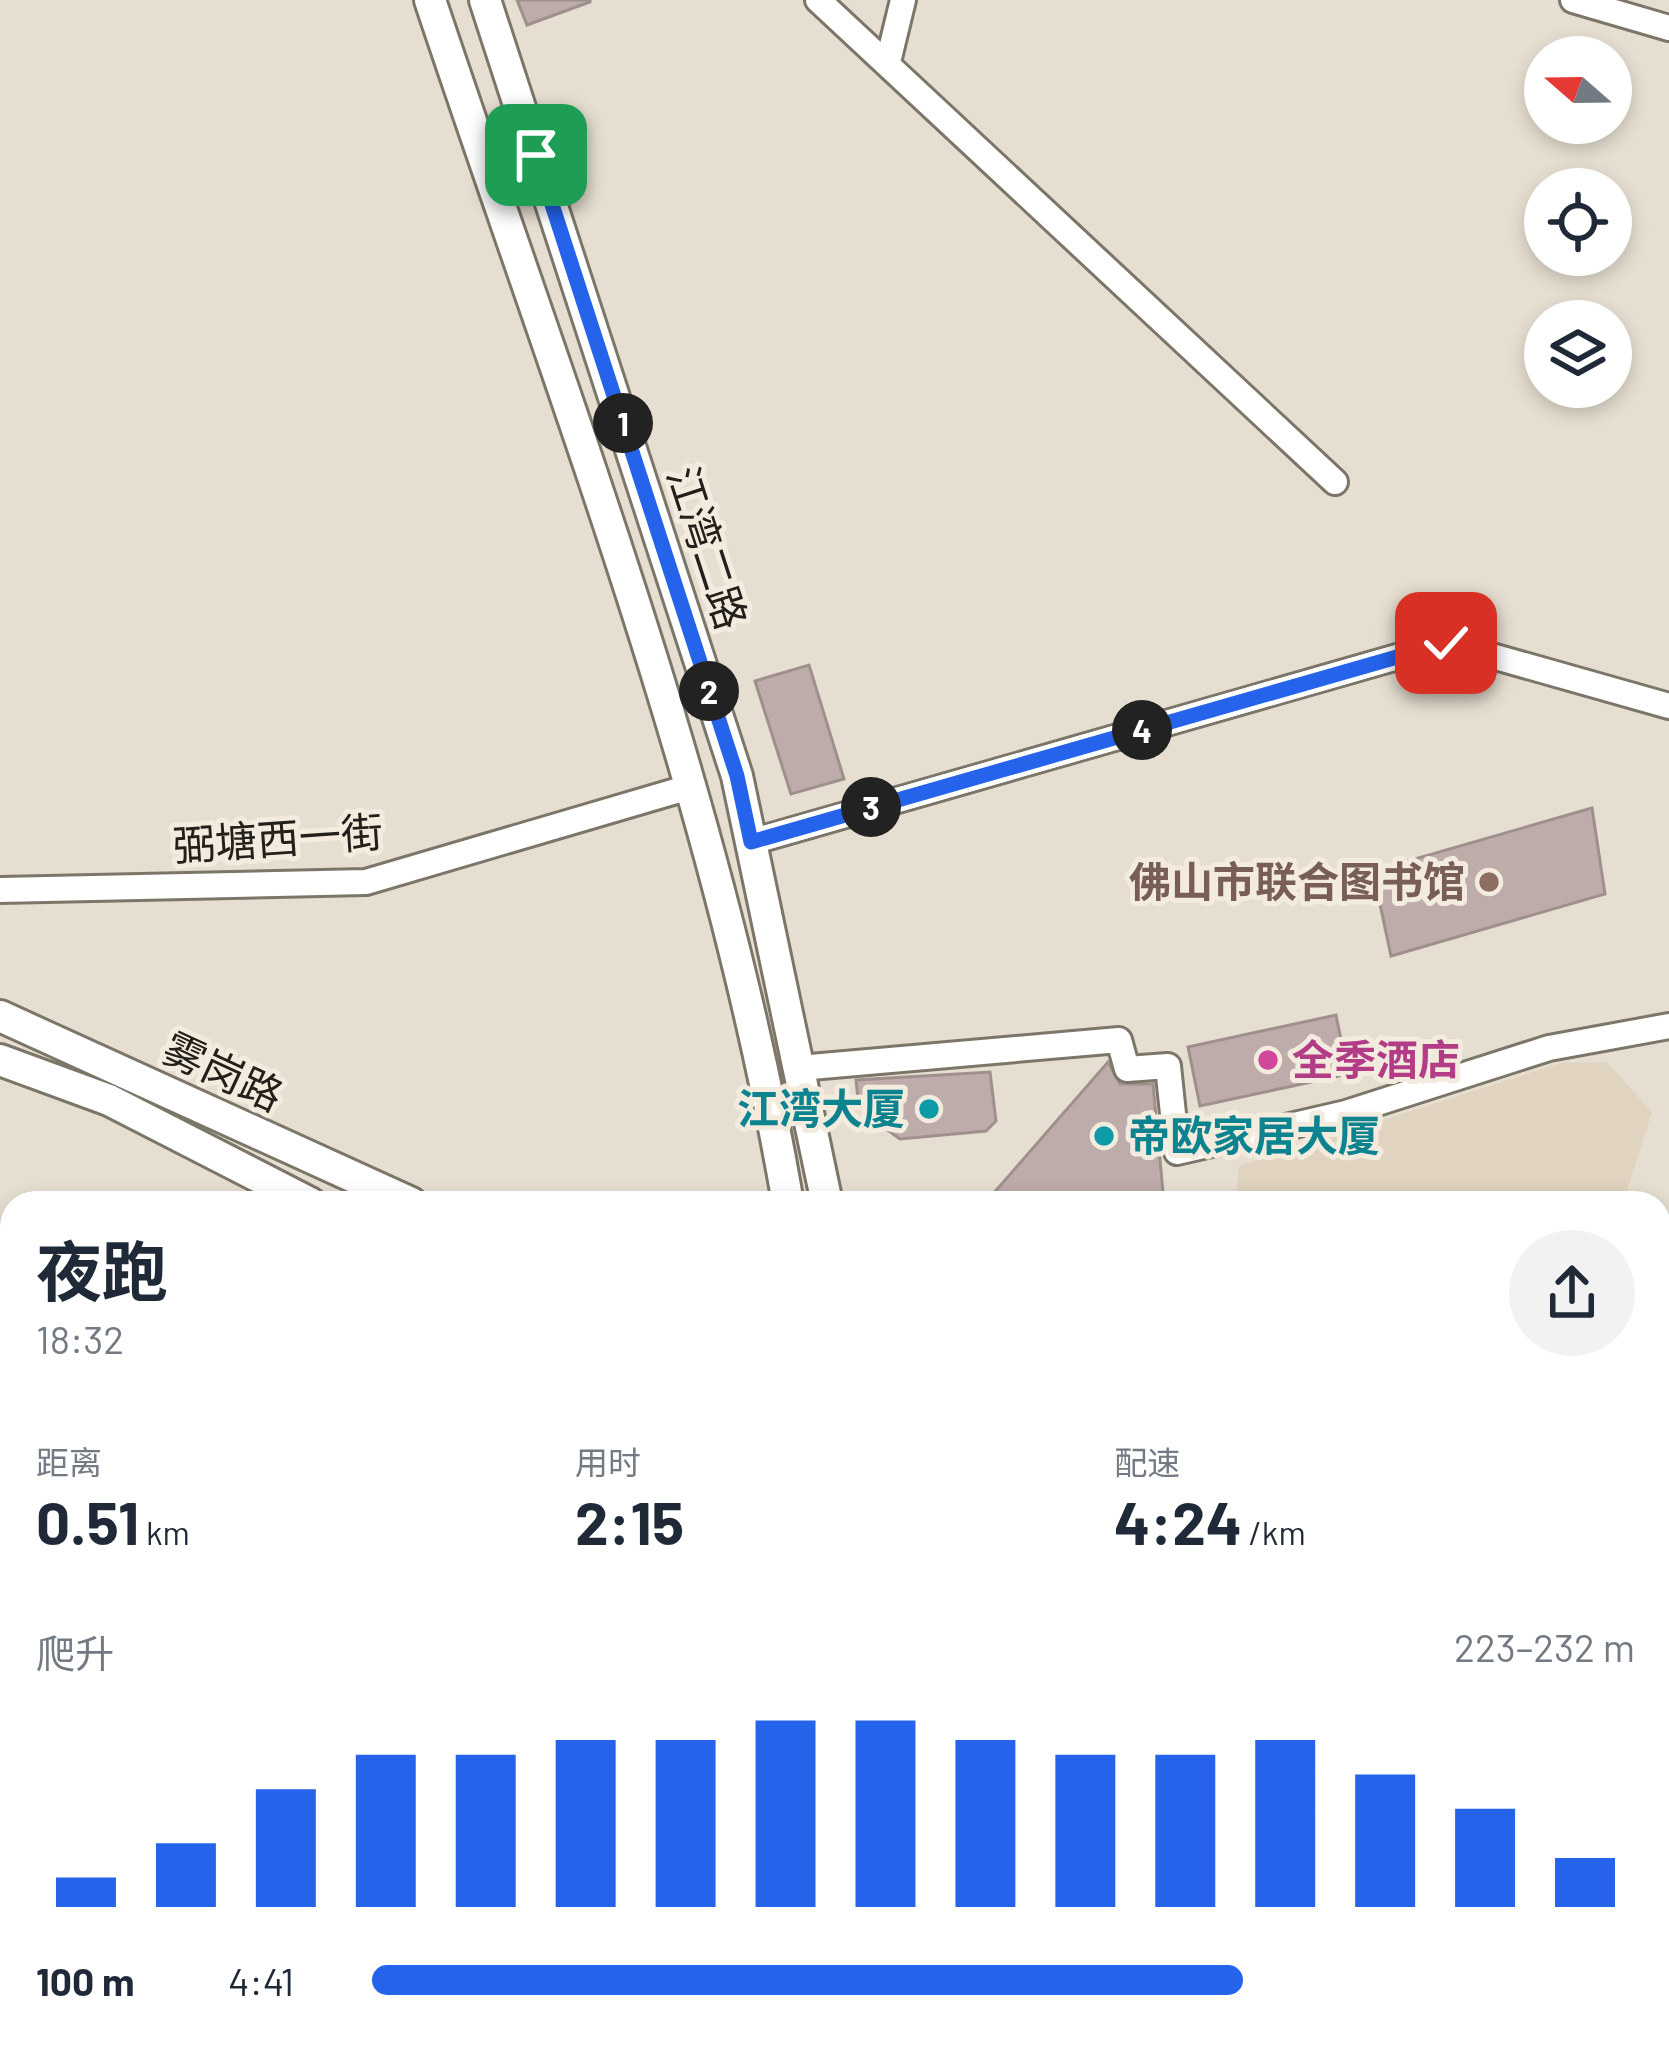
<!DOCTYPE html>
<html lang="zh">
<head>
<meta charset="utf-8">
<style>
	:root { --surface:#fff; --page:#f2f2f3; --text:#1f2937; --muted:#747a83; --accent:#2563eb }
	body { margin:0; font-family:Barlow,"Noto Sans SC",sans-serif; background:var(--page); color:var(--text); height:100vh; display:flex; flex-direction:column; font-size:45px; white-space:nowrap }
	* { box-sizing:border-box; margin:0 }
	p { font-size:39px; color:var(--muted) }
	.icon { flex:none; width:66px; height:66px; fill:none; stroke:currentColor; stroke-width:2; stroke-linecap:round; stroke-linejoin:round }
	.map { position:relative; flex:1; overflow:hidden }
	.panel { position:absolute; left:0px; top:1191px; width:1671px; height:861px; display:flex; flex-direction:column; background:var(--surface); border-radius:36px 36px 0 0; box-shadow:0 6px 18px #0003 }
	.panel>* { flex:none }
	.needle { width:78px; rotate:290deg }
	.controls { position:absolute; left:1524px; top:36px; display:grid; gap:24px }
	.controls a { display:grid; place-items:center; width:108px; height:108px; border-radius:50%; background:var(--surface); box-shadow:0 6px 18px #0003; font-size:60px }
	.pin { position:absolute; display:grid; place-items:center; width:102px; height:102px; color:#fff; margin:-51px; border-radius:24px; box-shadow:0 6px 18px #0006 }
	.km { position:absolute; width:60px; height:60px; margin:-30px; border-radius:50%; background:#222; color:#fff; font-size:33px; line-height:60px; text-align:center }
	.round { display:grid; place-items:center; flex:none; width:126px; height:126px; border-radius:63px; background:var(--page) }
	.headline { display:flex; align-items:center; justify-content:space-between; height:204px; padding:0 36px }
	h1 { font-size:66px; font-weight:700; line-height:90px }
	.figures { display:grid; grid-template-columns:repeat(3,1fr); gap:18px; height:204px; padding:12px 36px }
	.figures div { display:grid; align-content:center }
	.figures b { font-size:60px; font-weight:700 }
	.figures small { font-size:33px; font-weight:400 }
	.figures p { font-size:33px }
	.chart { height:336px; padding:24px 36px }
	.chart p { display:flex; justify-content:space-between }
	.chart svg { width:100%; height:216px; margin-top:12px; stroke:var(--accent); stroke-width:6 }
	ul { padding:0 36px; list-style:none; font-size:39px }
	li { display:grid; grid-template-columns:192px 144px 1fr; align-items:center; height:90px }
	li i { height:30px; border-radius:15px; background:var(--accent) }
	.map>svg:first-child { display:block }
</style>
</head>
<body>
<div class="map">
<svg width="1669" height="2051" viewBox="0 0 1669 2051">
	<rect width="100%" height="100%" fill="#e6dfd1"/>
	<!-- industrial -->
	<path fill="#e0d4c0" d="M1607,1062L1652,1112L1623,1203H1235L1239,1166L1561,1063Z"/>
	<!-- building -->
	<path fill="#beacaa" stroke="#a0908d" stroke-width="3" d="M517,0H590V2L527,25Z
		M809,665L844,779L791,794L755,681Z
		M1592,808L1605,894L1391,956L1373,871Z
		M1336,1015L1348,1074L1200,1106L1188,1047Z
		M1108,1062L1120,1084H1153L1164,1203H985Z
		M990,1072L996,1121L986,1131L900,1139L869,1117L858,1100L856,1080Z"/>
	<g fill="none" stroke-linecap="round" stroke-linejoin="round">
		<!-- minor casing -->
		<g stroke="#7c7669" stroke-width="30">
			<path id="minor" d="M818,0L1335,482
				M1573,0L1669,28
				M888,62L903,0
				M751,842L1446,643L1669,706
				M0,890L366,882L693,786
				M799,1068L1119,1040L1127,1069L1168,1066L1177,1152L1346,1113L1549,1048L1669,1026
				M0,1699L12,1653
				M1659,1794L1669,1798
				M386,2051L393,2040
				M1098,2051L1158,2040"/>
		</g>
		<!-- major casing -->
		<g stroke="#7c7669" stroke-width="36">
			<path id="major" d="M430,0C562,396 717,790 788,1203
				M485,0L737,776L827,1203
				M0,1016L411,1203
				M0,1060L109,1100L310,1203
				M1659,1410L1669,1412
				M1659,1461L1669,1463
				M928,2040L930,2051
				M970,2040L971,2051"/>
		</g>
		<!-- minor -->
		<use href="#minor" stroke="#fff" stroke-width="24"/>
		<!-- major -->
		<use href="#major" stroke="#fff" stroke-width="30"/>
	</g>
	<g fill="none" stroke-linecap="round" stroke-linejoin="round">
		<!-- route casing -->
		<g stroke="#fff" stroke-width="24">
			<path id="route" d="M536,155L737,776L751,842L1446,643"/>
		</g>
		<!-- route -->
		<use href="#route" stroke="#2563eb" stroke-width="15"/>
	</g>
	<!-- markers -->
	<circle fill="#8d6e63" stroke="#f3ecde" stroke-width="4.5" cx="1489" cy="882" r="12"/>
	<circle fill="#d1479c" stroke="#f3ecde" stroke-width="4.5" cx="1268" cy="1060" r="12"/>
	<g fill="#0f9aa8" stroke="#f3ecde" stroke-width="4.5">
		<circle cx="929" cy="1109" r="12"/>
		<circle cx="1104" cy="1136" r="12"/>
	</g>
	<g text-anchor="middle" stroke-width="10" stroke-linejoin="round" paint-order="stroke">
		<!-- street labels -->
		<g font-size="42" fill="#23201b" stroke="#f3ecde">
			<text transform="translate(707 548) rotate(72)" y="15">江湾二路</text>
			<text transform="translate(278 839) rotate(-4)" y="15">弼塘西一街</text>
			<text transform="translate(223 1072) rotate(25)" y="15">雾岗路</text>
		</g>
		<!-- education labels -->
		<g font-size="42" font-weight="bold" fill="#785e54" stroke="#f3ecde" text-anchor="end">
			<text x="1465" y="897">佛山市联合图书馆</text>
		</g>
		<!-- hotel labels -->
		<g font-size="42" font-weight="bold" fill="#b23c85" stroke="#f3ecde" text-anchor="start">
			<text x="1292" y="1075">全季酒店</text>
		</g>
		<!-- culture labels -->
		<g font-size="42" font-weight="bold" fill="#0d838f" stroke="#f3ecde" text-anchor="end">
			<text x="905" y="1124">江湾大厦</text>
			<text x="1128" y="1151" text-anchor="start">帝欧家居大厦</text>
		</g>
	</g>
</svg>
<div class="controls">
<a><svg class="needle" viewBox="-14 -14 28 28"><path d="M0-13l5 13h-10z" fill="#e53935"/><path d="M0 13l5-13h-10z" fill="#747a83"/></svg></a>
<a><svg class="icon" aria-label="locate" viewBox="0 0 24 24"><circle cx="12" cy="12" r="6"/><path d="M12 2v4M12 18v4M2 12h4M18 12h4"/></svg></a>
<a><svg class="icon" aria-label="layers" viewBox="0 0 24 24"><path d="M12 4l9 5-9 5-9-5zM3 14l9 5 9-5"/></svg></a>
</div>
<div class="pin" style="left:536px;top:155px;background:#1e9e55"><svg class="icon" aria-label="arrive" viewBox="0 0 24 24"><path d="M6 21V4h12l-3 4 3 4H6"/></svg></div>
<div class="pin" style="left:1446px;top:643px;background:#d93025"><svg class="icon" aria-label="check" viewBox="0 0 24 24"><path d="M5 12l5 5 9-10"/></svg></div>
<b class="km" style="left:623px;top:423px">1</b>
<b class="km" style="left:709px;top:691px">2</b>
<b class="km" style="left:871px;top:807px">3</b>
<b class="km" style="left:1142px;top:730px">4</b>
<section class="panel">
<div class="headline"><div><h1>夜跑</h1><p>18:32</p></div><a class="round"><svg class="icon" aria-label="share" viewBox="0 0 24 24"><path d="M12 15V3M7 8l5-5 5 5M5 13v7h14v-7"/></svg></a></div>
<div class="figures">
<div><p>距离</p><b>0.51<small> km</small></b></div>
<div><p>用时</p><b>2:15</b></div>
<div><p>配速</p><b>4:24<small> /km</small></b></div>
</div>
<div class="chart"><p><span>爬升</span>223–232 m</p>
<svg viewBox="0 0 160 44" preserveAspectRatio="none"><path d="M5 44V38M15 44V31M25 44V20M35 44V13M45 44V13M55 44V10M65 44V10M75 44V6M85 44V6M95 44V10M105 44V13M115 44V13M125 44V10M135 44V17M145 44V24M155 44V34"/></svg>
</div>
<ul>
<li><b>100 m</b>4:41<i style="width:69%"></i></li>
</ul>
</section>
</div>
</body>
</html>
